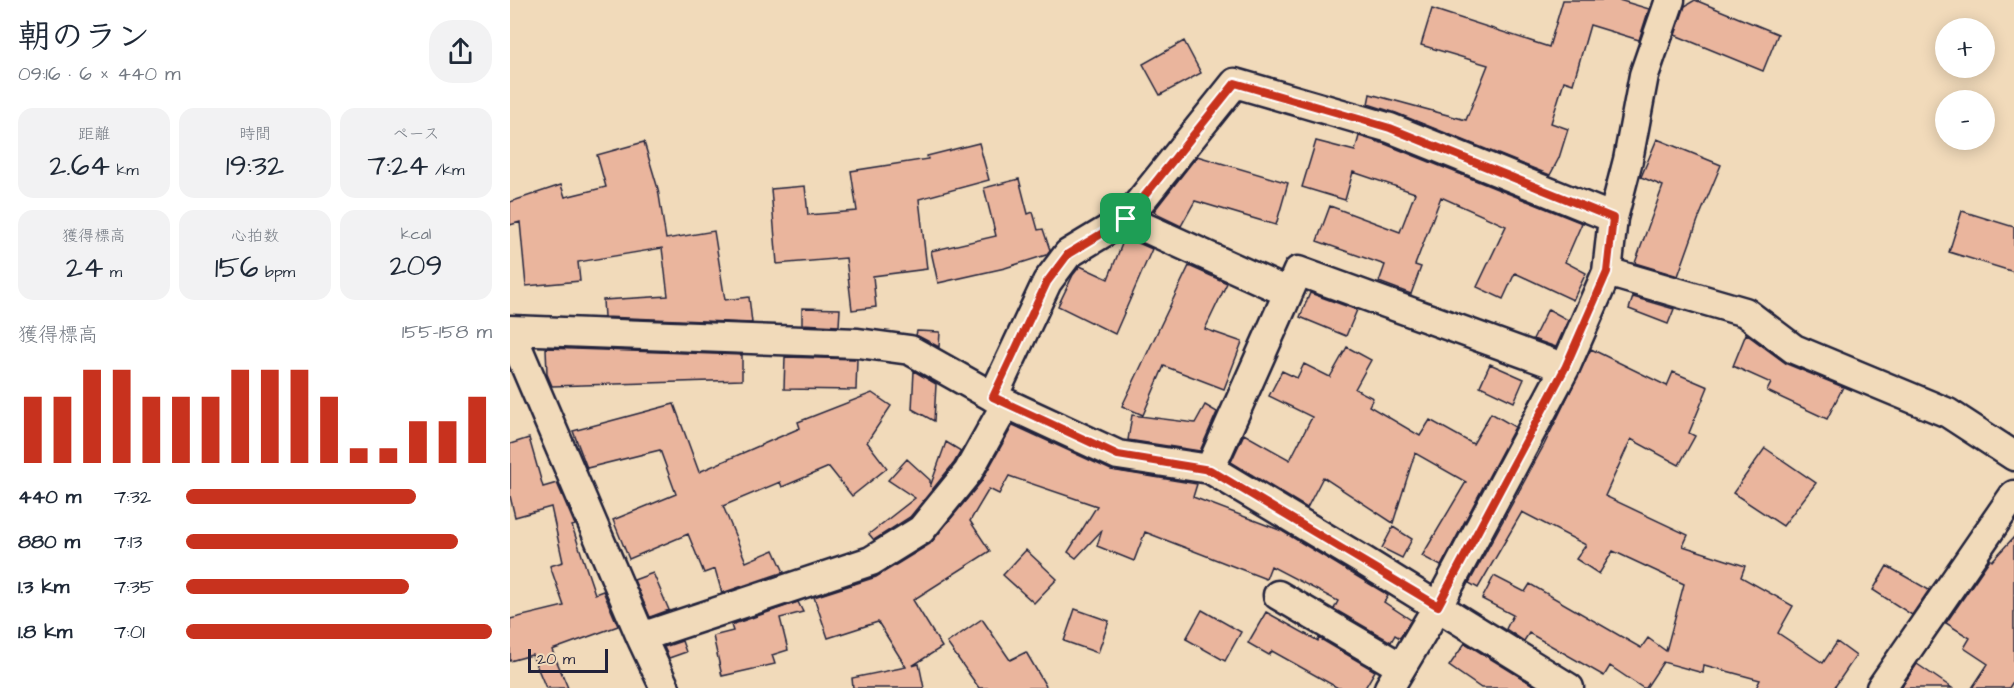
<!DOCTYPE html>
<html lang="ja">
<head>
<meta charset="utf-8">
<style>
	:root { --surface:#fff; --page:#f2f2f3; --text:#1f2937; --muted:#747a83; --accent:#c8321e }
	body { margin:0; font-family:"Architects Daughter","Klee One",sans-serif; background:var(--page); color:var(--text); height:100vh; display:flex; flex-direction:column; font-size:22px; white-space:nowrap }
	* { box-sizing:border-box; margin:0 }
	p { font-size:20px; color:var(--muted) }
	.icon { flex:none; width:33px; height:33px; fill:none; stroke:currentColor; stroke-width:2; stroke-linecap:round; stroke-linejoin:round }
	.map { position:relative; flex:1; overflow:hidden }
	.details { display:flex; flex-direction:column; background:var(--surface); width:510px }
	.details>* { flex:none }
	.controls { position:absolute; left:1425px; top:18px; display:grid; gap:12px }
	.controls a { display:grid; place-items:center; width:60px; height:60px; border-radius:50%; background:var(--surface); box-shadow:0 3px 15px #0003; font-size:30px }
	.scale { position:absolute; left:18px; bottom:15px; width:80px; box-sizing:border-box; padding-left:6px; border:3px solid #22223b; border-top:0; font-size:16px; line-height:21px; white-space:nowrap; color:#22223b; -webkit-text-stroke:4px #f1daba; paint-order:stroke }
	.pin { position:absolute; display:grid; place-items:center; width:51px; height:51px; color:#fff; margin:-26px; border-radius:12px; box-shadow:0 3px 9px #0006 }
	.round { display:grid; place-items:center; flex:none; width:63px; height:63px; border-radius:24px; background:var(--page) }
	.overview { display:flex; align-items:center; justify-content:space-between; height:102px; padding:0 18px }
	h1 { font-size:33px; font-weight:600; line-height:45px }
	.figures { display:grid; grid-template-columns:repeat(3,1fr); gap:9px; height:102px; padding:6px 18px }
	.figures div { display:grid; align-content:center; border-radius:15px; background:var(--page); text-align:center }
	.figures b { font-size:30px; font-weight:600 }
	.figures small { font-size:16px; font-weight:400 }
	.figures p { font-size:16px }
	.chart { height:168px; padding:12px 18px }
	.chart p { display:flex; justify-content:space-between }
	.chart svg { width:100%; height:108px; margin-top:6px; stroke:var(--accent); stroke-width:6 }
	ul { padding:0 18px; list-style:none; font-size:20px }
	li { display:grid; grid-template-columns:96px 72px 1fr; align-items:center; height:45px }
	li i { height:15px; border-radius:8px; background:var(--accent) }
	main { display:flex; flex:1; min-height:0 }
	.map>svg:first-child { display:block }
</style>
</head>
<body>
<main>
<section class="details">
<div class="overview"><div><h1>朝のラン</h1><p>09:16 · 6 × 440 m</p></div><a class="round"><svg class="icon" aria-label="share" viewBox="0 0 24 24"><path d="M12 15V3M7 8l5-5 5 5M5 13v7h14v-7"/></svg></a></div>
<div class="figures">
<div><p>距離</p><b>2.64<small> km</small></b></div>
<div><p>時間</p><b>19:32</b></div>
<div><p>ペース</p><b>7:24<small> /km</small></b></div>
</div>
<div class="figures">
<div><p>獲得標高</p><b>24<small> m</small></b></div>
<div><p>心拍数</p><b>156<small> bpm</small></b></div>
<div><p>kcal</p><b>209</b></div>
</div>
<div class="chart"><p><span>獲得標高</span>155–158 m</p>
<svg viewBox="0 0 160 44" preserveAspectRatio="none"><path d="M5 44V17M15 44V17M25 44V6M35 44V6M45 44V17M55 44V17M65 44V17M75 44V6M85 44V6M95 44V6M105 44V17M115 44V38M125 44V38M135 44V27M145 44V27M155 44V17"/></svg>
</div>
<ul>
<li><b>440 m</b>7:32<i style="width:75%"></i></li>
<li><b>880 m</b>7:13<i style="width:89%"></i></li>
<li><b>1.3 km</b>7:35<i style="width:73%"></i></li>
<li><b>1.8 km</b>7:01<i style="width:100%"></i></li>
</ul>
</section>
<div class="map">
<svg width="1504" height="688" viewBox="0 0 1504 688">
	<rect width="100%" height="100%" fill="#f1daba"/>
	<filter id="ink" filterUnits="userSpaceOnUse"><feTurbulence type="fractalNoise" baseFrequency=".0167" numOctaves="2"/><feDisplacementMap in="SourceGraphic" scale="12" xChannelSelector="R" yChannelSelector="G"/><feConvolveMatrix kernelMatrix="1 2 1 2 8 2 1 2 1" color-interpolation-filters="sRGB"/></filter>
	<g filter="url(#ink)">
		<!-- building -->
		<path fill="#eab59d" stroke="#22223b" stroke-width="1.5" d="M1053,0H1109L1139,9L1129,40L1080,25L1063,84L1054,81L1041,123L1058,129L1049,158L1040,175L886,113L858,104L860,94L956,120L978,65L911,45L922,9L1039,47Z
			M1185,0L1268,34L1253,71L1165,35L1175,6Z
			M674,41L691,73L650,95L633,64Z
			M849,136L875,144L1072,223L1055,262L1076,273L1063,300L1005,273L993,299L967,287L996,226L931,197L905,265L911,267L901,294L869,282L875,265L807,241L820,206L890,232L905,193L843,172L835,200L792,187L806,141L845,151Z
			M1147,139L1211,165L1188,220L1168,276L1125,263L1153,186L1131,177Z
			M134,142L148,189L156,239L204,231L215,300L239,297L242,323L94,317L93,300L158,296L152,248L68,262L70,281L16,286L10,222L0,225V202L51,185L55,197L96,187L87,155Z
			M469,143L479,180L409,199L417,269L363,276L366,307L342,310L336,258L267,264L261,189L295,186L298,215L347,211L341,171L418,159L417,156Z
			M687,156L778,183L766,225L685,201L671,226L648,215L644,211Z
			M509,179L518,214L523,212L528,230L533,229L540,250L536,255L495,268L428,283L421,251L486,236L474,188Z
			M1452,211L1504,227V272L1439,252Z
			M617,238L642,249L605,334L548,306L563,275L570,266L598,279L614,239Z
			M679,266L717,283L695,329L732,342L714,389L654,366L633,415L612,406Z
			M800,293L847,310L836,336L790,317Z
			M1123,297L1164,309L1158,324L1119,309Z
			M292,308L330,309L329,326L292,324Z
			M1038,309L1058,320L1046,347L1023,339Z
			M407,331L430,332L429,347L406,335Z
			M1236,334L1277,364L1333,387L1317,419L1257,391L1261,383L1223,366Z
			M837,347L861,360L845,389L863,398L859,406L910,436L920,420L963,444L981,413L1005,427L931,566L912,556L956,482L905,453L883,523L813,477L797,508L721,462L734,434L780,460L802,417L759,396L772,371L787,378L794,364L820,377Z
			M36,348L232,355V380L42,386L37,374Z
			M1081,349L1157,386L1163,372L1198,387L1179,433L1185,436L1169,465L1121,439L1095,496L1178,535L1173,546L1235,566L1231,577L1283,606L1268,633L1313,663L1327,642L1346,656L1324,688H1246L1250,680L1194,665L1193,673L1153,662L1136,688H1133L1100,666L1094,676L1019,633L1014,641L996,629L1003,615L972,599L984,576L1015,592L1020,584L1131,648L1138,638L1156,651L1174,584L1103,551L1089,574L1066,559L1076,545L1012,512L968,588L959,583L1034,445Z
			M275,357L347,359L346,390L274,389Z
			M980,364L1014,379L1004,402L970,386Z
			M404,371L426,384L424,421L402,409Z
			M362,393L381,406L357,442L377,468L342,496L319,467L272,487L270,482L213,506L236,562L264,550L274,572L212,593L205,569L194,573L178,534L119,559L103,520L166,494L150,450L77,468L63,431L164,404L189,472L290,428L288,422Z
			M695,405L707,412L690,451L618,440L622,415L685,423Z
			M503,425L601,470L687,484L683,497L772,531L873,592L878,596L874,602L901,620L890,638L885,635L881,642L824,609L828,601L761,566L756,579L635,532L624,561L587,546L592,530L566,558L558,552L587,506L499,476L489,494L479,489L460,521L480,551L403,600L432,647L402,666L409,664L414,688H343L342,678L396,667L368,622L318,638L304,597L366,577L420,544L471,482Z
			M19,438L33,487L47,483L65,525L62,526L85,594L93,591L108,626L42,650L58,688H36L22,655L0,661V619L54,606L40,566L53,562L41,507L5,517L0,496V444Z
			M436,442L451,451L444,463L400,517L364,540L359,534L405,498L378,480L397,459L420,480V487Z
			M1255,448L1306,483L1273,526L1223,493Z
			M883,527L902,539L892,558L872,548Z
			M1504,537V680L1499,688H1462L1478,664L1454,648L1460,638L1436,623L1480,559L1482,561Z
			M516,550L547,579L524,603L493,575Z
			M1377,566L1419,590L1402,615L1363,590Z
			M143,573L159,610L140,617L124,580Z
			M288,602L293,612L270,618L278,650L262,655L265,664L212,676L203,636L223,631L221,625Z
			M565,609L599,621L588,653L554,641Z
			M692,610L731,632L715,661L676,639Z
			M756,612L808,641L809,638L865,671L855,688H828L762,651L759,655L738,643Z
			M472,619L500,660L516,652L537,688H469L437,643Z
			M172,641L176,652L159,658L154,647Z
			M955,643L1028,688H971L939,666Z
			M1407,664L1442,688H1391Z"/>
		<g fill="none" stroke-linecap="round" stroke-linejoin="round">
			<!-- minor casing -->
			<g stroke="#22223b" stroke-width="33">
				<path id="minor" d="M616,219L777,292
					M1097,272L1235,312L1284,349L1438,413L1504,456
					M0,330L348,343L400,350L487,399L608,455L700,469L854,561L1059,688
					M0,330L131,637L155,688
					M483,397L537,282L558,254L616,219L725,83L880,128L1103,218
					M700,469L788,271L1055,368
					M768,595L891,667
					M131,637L361,561L411,530L458,472L496,404
					M879,688L928,606L1055,368L1097,272L1103,218L1118,160L1134,75L1160,0
					M1371,688L1504,495"/>
			</g>
			<!-- minor -->
			<use href="#minor" stroke="#f1daba" stroke-width="28"/>
		</g>
	</g>
	<g fill="none" stroke-linecap="round" stroke-linejoin="round" filter="url(#ink)">
		<!-- route casing -->
		<g stroke="#fff" stroke-width="12">
			<path id="route" d="M725,83L880,128L1103,218L1097,272L1055,368L928,606L700,470L608,455L483,397L537,282L558,254L616,219Z"/>
		</g>
		<!-- route -->
		<use href="#route" stroke="#c8321e" stroke-width="8"/>
	</g>
</svg>
<div class="controls">
<a>+</a>
<a>−</a>
</div>
<div class="scale">20 m</div>
<div class="pin" style="left:616px;top:219px;background:#1e9e55"><svg class="icon" aria-label="arrive" viewBox="0 0 24 24"><path d="M6 21V4h12l-3 4 3 4H6"/></svg></div>
</div>
</main>
</body>
</html>
